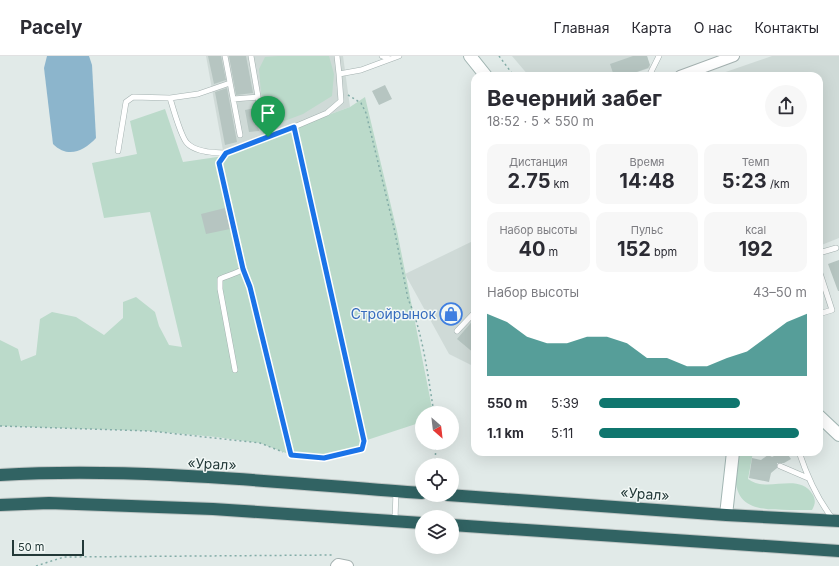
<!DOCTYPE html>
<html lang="ru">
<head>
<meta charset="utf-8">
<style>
	:root { --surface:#fff; --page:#f7f7f7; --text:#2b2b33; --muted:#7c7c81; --line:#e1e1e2; --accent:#0f766e }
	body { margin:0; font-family:Inter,sans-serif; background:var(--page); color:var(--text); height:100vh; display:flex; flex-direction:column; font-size:15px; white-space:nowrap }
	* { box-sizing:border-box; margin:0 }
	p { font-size:13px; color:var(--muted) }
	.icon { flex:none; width:22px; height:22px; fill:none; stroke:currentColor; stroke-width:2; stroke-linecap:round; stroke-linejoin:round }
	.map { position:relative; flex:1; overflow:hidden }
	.panel { position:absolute; left:471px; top:16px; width:352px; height:384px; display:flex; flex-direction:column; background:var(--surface); border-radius:12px; box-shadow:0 4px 16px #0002 }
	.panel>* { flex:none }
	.needle { width:26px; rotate:152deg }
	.controls { position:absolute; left:415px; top:350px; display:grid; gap:8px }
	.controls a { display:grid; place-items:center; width:44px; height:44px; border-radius:50%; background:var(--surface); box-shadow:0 4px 16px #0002; font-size:20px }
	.scale { position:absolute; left:12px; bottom:10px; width:72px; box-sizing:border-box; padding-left:4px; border:2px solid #233938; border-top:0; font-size:11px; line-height:14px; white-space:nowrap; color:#233938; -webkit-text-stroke:3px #f1f7f5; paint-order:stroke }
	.pin { position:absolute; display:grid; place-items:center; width:34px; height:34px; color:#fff; margin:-41px -17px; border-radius:50% 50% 50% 0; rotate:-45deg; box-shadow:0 0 4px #0007 }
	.pin .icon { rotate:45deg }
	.round { display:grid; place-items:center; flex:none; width:42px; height:42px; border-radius:21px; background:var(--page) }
	.headline { display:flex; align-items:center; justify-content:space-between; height:68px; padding:0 16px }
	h1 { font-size:22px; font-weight:700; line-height:30px }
	.metrics { display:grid; grid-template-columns:repeat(3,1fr); gap:6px; height:68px; padding:4px 16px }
	.metrics div { display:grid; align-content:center; border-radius:10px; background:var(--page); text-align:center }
	.metrics b { font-size:20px; font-weight:700 }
	.metrics small { font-size:11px; font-weight:400 }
	.metrics p { font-size:11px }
	.chart { height:112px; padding:8px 16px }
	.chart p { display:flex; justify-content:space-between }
	.chart svg { width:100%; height:72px; margin-top:4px; fill:var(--accent); opacity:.7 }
	ul { padding:0 16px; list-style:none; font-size:13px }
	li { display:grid; grid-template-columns:64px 48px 1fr; align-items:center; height:30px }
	li i { height:10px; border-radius:5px; background:var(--accent) }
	header { display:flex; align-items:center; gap:24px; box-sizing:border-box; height:56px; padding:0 20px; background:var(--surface); border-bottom:1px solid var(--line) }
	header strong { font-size:19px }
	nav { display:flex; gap:22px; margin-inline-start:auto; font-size:14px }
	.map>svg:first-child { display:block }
</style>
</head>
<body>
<header>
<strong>Pacely</strong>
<nav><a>Главная</a><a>Карта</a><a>О нас</a><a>Контакты</a></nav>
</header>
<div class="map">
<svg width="839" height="510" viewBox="0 0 839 510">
	<rect width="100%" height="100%" fill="#e1eae8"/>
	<!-- built -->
	<path fill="#cfdad7" d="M206,0H343L350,51L268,81L224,100Z
		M512,0H647L650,12L625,20H529Z
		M772,0H839V182L819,190V20H714Z
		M475,184V311L449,298L405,218Z"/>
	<!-- green -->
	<path fill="#bbdaca" d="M278,0H329L334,18L332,40L303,58L279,67L266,58L261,37L259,13L265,1Z
		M365,41L397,175L433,357H422V366L364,385L362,393L324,402L291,399L260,387L216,381L150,375L0,370V284L18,293L21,305L36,299L40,263L52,256L76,261L104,279L123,262V246L136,241L155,256L159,270L169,289L182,291L150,156L104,162L92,107L137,98L130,65L165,53L183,106L224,100L268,81L350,51Z
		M739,396H753L748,423C767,438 799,415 813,439C816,445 815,448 812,454C765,453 723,462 739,396Z"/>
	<!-- water -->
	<path fill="#8cb5cc" d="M47,0H89L92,9L96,82C84,95 68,103 53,88L44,12Z"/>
	<!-- building -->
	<path fill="#b6c5c1" d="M208,0H221L226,24L214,28Z
		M229,0H246L253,37L236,39Z
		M633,0H647L650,9L648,12L625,20H614L610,8Z
		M385,29L392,43L379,49L372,35Z
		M227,32L237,86L225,89L215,36Z
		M255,52L259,75L249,76L245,54Z
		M225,152L230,173L206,178L201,158Z
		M839,204V235H838L828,208Z
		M475,262V298L457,283Z
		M775,396H786L791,403L784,407H777V412L771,417L769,426L749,422L752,402L761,404L768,399L772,401L774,400Z"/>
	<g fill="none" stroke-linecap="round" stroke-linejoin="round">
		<!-- lane casing -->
		<g stroke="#a4b1b0" stroke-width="6">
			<path id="lane" d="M225,0L240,79
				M251,0L261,58L268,81
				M337,0L339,18
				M382,0L390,3
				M649,20L659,0
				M170,42L198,38L230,27
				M233,43L258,41
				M294,71L364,385
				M118,95L126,46L133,41L170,42C173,52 181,81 187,87C195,96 214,97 226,97L294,71L327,57L341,45L339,18L361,14L399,0
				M226,97L219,107L243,213L250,231L291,399
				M819,197L836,192
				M819,214L832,254L819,258
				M457,275L475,256
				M235,314L220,233V223C228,219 236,218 243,213
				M770,396L771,397
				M799,396C807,420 817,443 833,463
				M780,410L808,422
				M395,464L396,435"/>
		</g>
		<!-- street casing -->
		<g stroke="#a4b1b0" stroke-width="12">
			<path id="street" d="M680,20L734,0
				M336,510L338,508L348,510"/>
		</g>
		<!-- secondary casing -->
		<g stroke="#a1b5b2" stroke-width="14">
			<path id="secondary" d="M470,0L486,20
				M819,360L839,379
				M726,459L733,396"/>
		</g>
		<!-- highway casing -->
		<g stroke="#bdc4c3" stroke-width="14">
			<path id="highway" d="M0,419C140,411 283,427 422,437
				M448,439L726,459L839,465
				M0,449L49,447L213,453L422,467
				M452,469L839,495"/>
		</g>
		<!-- path -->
		<path stroke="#83aca7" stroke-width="1.5" stroke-dasharray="2 3" stroke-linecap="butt" d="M499,0L514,20
			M348,39L361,47L366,57L394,172L408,243C423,276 428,321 434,357
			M0,370L150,375L260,387L283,396
			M298,400L324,402L362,392
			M435,409L436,387
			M36,510L64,501L334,499"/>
		<!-- lane -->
		<use href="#lane" stroke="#fff" stroke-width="5"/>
		<!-- street -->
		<use href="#street" stroke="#fff" stroke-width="10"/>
		<!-- secondary -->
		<use href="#secondary" stroke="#fff" stroke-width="12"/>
		<!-- highway -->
		<use href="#highway" stroke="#316363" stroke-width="12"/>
	</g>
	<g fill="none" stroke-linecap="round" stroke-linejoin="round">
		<!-- route casing -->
		<g stroke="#fff" stroke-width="8">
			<path id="route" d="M294,71L364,385L362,393L324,402L291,399L250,231L243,213L219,107L226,97Z"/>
		</g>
		<!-- route -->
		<use href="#route" stroke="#1a73e8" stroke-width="5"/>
	</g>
	<!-- icons -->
	<defs>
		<g id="shop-ring" transform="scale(1.15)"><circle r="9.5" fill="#f1f7f5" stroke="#3f7fe0" stroke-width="1.5"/><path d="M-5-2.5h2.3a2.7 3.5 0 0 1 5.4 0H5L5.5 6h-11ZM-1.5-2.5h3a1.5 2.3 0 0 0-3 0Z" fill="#3f7fe0"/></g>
	</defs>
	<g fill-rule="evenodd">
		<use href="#shop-ring" x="451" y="258"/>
	</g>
	<g text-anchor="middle" stroke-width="3" stroke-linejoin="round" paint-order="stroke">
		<!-- shop labels -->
		<g font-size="14" fill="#366cbe" stroke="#f1f7f5" text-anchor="end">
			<text x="436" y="263">Стройрынок</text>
		</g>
		<!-- street labels -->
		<g font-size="14" fill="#233938" stroke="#f1f7f5">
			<text transform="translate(212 408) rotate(3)" y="5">«Урал»</text>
			<text transform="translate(645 438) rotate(4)" y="5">«Урал»</text>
		</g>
	</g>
</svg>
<div class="controls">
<a><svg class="needle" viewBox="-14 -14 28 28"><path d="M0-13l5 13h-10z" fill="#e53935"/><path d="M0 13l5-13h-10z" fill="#7c7c81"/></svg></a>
<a><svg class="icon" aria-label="locate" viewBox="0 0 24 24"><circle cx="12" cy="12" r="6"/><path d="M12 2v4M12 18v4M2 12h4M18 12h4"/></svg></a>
<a><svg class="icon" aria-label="layers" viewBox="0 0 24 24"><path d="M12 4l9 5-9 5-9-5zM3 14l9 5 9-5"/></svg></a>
</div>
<div class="scale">50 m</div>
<div class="pin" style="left:268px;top:81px;background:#1e9e55"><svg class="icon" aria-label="arrive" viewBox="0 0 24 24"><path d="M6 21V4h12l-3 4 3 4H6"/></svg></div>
<section class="panel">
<div class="headline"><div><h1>Вечерний забег</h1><p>18:52 · 5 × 550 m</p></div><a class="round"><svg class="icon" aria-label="share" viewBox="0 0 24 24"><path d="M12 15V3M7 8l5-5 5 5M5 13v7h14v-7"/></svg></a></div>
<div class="metrics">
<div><p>Дистанция</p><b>2.75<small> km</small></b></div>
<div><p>Время</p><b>14:48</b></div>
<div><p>Темп</p><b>5:23<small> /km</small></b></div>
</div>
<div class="metrics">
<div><p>Набор высоты</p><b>40<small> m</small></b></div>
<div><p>Пульс</p><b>152<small> bpm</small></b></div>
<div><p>kcal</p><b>192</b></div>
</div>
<div class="chart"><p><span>Набор высоты</span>43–50 m</p>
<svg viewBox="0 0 160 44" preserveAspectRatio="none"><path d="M0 44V6L10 11L20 20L30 24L40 24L50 20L60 20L70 24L80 33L90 33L100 38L110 38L120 33L130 29L140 20L150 11L160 6V44z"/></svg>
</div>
<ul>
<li><b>550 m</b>5:39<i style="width:68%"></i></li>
<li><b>1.1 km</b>5:11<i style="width:96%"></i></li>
</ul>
</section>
</div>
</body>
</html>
